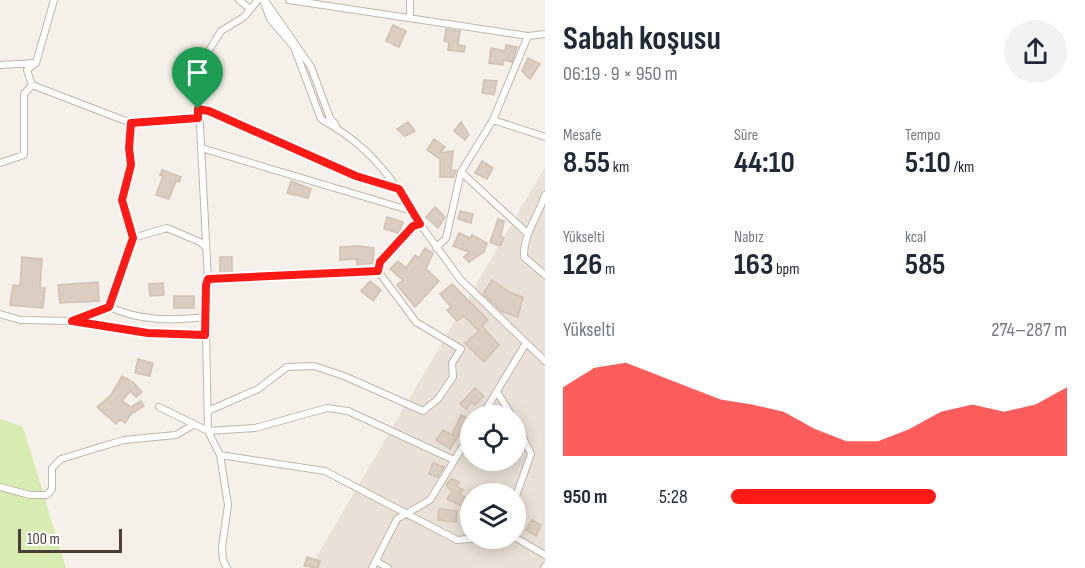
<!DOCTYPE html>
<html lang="tr">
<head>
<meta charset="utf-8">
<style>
	:root { --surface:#fff; --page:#f2f2f3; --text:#1f2937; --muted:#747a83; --accent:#ff1a16 }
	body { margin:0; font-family:"Sofia Sans Condensed",sans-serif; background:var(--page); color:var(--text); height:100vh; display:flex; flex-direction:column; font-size:22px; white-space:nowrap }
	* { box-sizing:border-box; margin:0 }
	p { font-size:20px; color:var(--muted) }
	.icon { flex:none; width:33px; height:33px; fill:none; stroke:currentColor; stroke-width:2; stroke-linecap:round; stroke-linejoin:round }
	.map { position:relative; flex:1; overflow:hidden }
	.side { display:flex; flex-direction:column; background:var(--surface); width:540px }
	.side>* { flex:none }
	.buttons { position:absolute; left:460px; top:405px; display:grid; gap:12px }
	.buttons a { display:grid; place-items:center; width:66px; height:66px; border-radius:50%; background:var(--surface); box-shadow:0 3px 15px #0003; font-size:30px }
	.scale { position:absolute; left:18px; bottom:15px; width:104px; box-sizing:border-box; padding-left:6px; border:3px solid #493f37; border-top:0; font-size:16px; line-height:21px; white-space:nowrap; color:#493f37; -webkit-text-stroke:4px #fff; paint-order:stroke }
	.pin { position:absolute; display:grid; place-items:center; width:51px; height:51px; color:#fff; margin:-62px -26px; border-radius:50% 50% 50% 0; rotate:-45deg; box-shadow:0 0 6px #0007 }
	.pin .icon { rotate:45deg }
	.round { display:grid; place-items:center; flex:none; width:63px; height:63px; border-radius:32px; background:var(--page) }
	.overview { display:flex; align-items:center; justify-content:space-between; height:102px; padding:0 18px }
	h1 { font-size:33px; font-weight:700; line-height:45px }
	.stats { display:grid; grid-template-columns:repeat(3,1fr); gap:9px; height:102px; padding:6px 18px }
	.stats div { display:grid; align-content:center }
	.stats b { font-size:30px; font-weight:700 }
	.stats small { font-size:16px; font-weight:400 }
	.stats p { font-size:16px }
	.chart { height:168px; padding:12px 18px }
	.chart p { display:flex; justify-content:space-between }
	.chart svg { width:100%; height:108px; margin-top:6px; fill:var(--accent); opacity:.7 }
	ul { padding:0 18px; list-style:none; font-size:20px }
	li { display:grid; grid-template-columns:96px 72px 1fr; align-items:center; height:45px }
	li i { height:15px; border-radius:8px; background:var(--accent) }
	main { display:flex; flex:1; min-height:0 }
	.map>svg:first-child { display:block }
</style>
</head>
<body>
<main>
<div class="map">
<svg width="545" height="568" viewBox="0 0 545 568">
	<rect width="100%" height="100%" fill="#f5f0e9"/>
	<!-- residential -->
	<path fill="#e9e1d7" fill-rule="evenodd" d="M545,167V568H310ZM471,416H516V460H471ZM471,494H516V538H471Z"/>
	<!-- green -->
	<path fill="#d8ebb0" d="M0,419L23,427L66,568H0Z"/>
	<!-- building -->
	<path fill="#dacdc1" stroke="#d2c1b0" stroke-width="1.5" d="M393,25L406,31L399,47L386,41Z
		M446,29L460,31L458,45L465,46L464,52L448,50L449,42L444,41Z
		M506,45L517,47L512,62L503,60V65L489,63L491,48L505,51Z
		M528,58L540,64L530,79L522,71Z
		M484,80L497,81L494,95L482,93Z
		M408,122L415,131L405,136L397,129Z
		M461,122L469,135L465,140L454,131Z
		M434,139L445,147L440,153L453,151L451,170H456L454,177H440V159L427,150Z
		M482,161L493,168L487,179L475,173Z
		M162,170L181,177L179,182L176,181L169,199L156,195L163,176L160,175Z
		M291,181L311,189L308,198L287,193Z
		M435,207L445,217L438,228L426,217Z
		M460,211L473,214L471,223L458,219Z
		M387,217L403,222L399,233L384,229Z
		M498,219L504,221L501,236L504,238L500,246L490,242Z
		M459,233L470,238L472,235L487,243L484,252L469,262L464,257L469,252L453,246Z
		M358,246L374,248L373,263L357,265V259L340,260V247Z
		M425,248L433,253L426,269L439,281L415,307L397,285L403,280L390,269L398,261L406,268L415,255L419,258Z
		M22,257L42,259L40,288H45L43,308L10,305L13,285L20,286Z
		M220,257H232V273H220Z
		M492,280L511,293L523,297L518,317L501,311L483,294Z
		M370,281L381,290L373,301L361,291Z
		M98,282L99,301L60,303L58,285Z
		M163,283L164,295L150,296L149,284Z
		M452,284L488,320L482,326L499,345L484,362L465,343L479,331L464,316L457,321L447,310L451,307L440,294Z
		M174,296H194V308H174Z
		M138,359L153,363L150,376L135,373Z
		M122,376L134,383L142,392L136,397L130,391L122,401L131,407L141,401L144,406L131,414L125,423L120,419L116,424L97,407L111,395Z
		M475,388L484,396L475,405L472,402L466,409L460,404Z
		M461,415L471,421V428L465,432L462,430L450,449L436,440L443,430L452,435Z
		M433,463L444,467L438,477L429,474Z
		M451,479L460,482L456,486L463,490L460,494L466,498L461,506L447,499L452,492L446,485Z
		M439,509L457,511L456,522L438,520Z
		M532,520L541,525L536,536L526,530Z
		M307,557L320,561L318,568L304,566Z"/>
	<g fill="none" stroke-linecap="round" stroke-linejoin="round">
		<!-- street casing -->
		<g stroke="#c1b6ab" stroke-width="8">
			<path id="street" d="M239,0L250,9
				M263,0L270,19L294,47L321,119C356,139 375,157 398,189
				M289,0L528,36
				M266,2L311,67L330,118L336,125
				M410,18V0
				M36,63L54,0
				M0,65L36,63L27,70L32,85L131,123
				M198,109L209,111L356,176L399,189L420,224
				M493,120L545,137
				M201,148L412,211
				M0,163L24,155V94L32,85
				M461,172L527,233
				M545,195C538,217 523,234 524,257L545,275
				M133,238L167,228L200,242L206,248
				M436,248L446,238L461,172L493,120L528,36L545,34
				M208,280L378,271
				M109,307L133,238L122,200L131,165L129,148L131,123L198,118
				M0,314L20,320L72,321L148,333L205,335
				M73,321L109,307C142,321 169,321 205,317
				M497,392L512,416
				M159,407L208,431L255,428L327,408L348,411L454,460
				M208,411L258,389L287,367L314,366L344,376L423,411L438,399L453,377L452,363L461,349L416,322L378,271L380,262L413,226L420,224L460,279L545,361
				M482,416L526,343
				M516,424L531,454L516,496
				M220,455L325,471L457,540L482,538
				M0,487L30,495H47L52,489V468L61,459L97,448L124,440L176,435L193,425
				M516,538L545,555
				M376,561L388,568
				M227,568L223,560L222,547L228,505L220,455L208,431L205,285L208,280L198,87L208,52L221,31L244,17L258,0
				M372,568L397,519L430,500L471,433
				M544,568L545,566"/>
		</g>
		<!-- street -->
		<use href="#street" stroke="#fff" stroke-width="6"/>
	</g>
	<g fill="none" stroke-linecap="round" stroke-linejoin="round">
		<!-- route casing -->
		<g stroke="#fff" stroke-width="12">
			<path id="route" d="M198,109L209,111L356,176L399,189L420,224L413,226L380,262L378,271L208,279L206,285L205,335L148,333L72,321L109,307L133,238L122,200L131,165L129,148L131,123L198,118Z"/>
		</g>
		<!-- route -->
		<use href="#route" stroke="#ff1a16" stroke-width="8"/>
	</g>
</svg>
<div class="buttons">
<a><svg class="icon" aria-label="locate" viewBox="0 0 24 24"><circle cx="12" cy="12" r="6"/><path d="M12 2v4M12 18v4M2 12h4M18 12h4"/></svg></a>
<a><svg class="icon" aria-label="layers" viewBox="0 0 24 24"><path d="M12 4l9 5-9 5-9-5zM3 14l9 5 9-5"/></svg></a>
</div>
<div class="scale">100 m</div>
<div class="pin" style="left:198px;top:109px;background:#1e9e55"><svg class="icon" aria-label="arrive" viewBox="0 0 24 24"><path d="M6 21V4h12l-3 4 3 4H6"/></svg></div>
</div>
<section class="side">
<div class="overview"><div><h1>Sabah koşusu</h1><p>06:19 · 9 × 950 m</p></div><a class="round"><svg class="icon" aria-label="share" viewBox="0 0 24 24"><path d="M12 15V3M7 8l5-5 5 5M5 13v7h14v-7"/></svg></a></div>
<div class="stats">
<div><p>Mesafe</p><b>8.55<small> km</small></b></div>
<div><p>Süre</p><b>44:10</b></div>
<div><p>Tempo</p><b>5:10<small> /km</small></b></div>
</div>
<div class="stats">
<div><p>Yükselti</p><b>126<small> m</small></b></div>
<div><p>Nabız</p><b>163<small> bpm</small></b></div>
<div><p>kcal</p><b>585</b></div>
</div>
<div class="chart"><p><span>Yükselti</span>274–287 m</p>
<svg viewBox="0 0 160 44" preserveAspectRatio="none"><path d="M0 44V16L10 8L20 6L30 11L40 16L50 21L60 23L70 26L80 33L90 38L100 38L110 33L120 26L130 23L140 26L150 23L160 16V44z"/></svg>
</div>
<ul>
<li><b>950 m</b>5:28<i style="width:61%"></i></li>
</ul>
</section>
</main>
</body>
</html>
